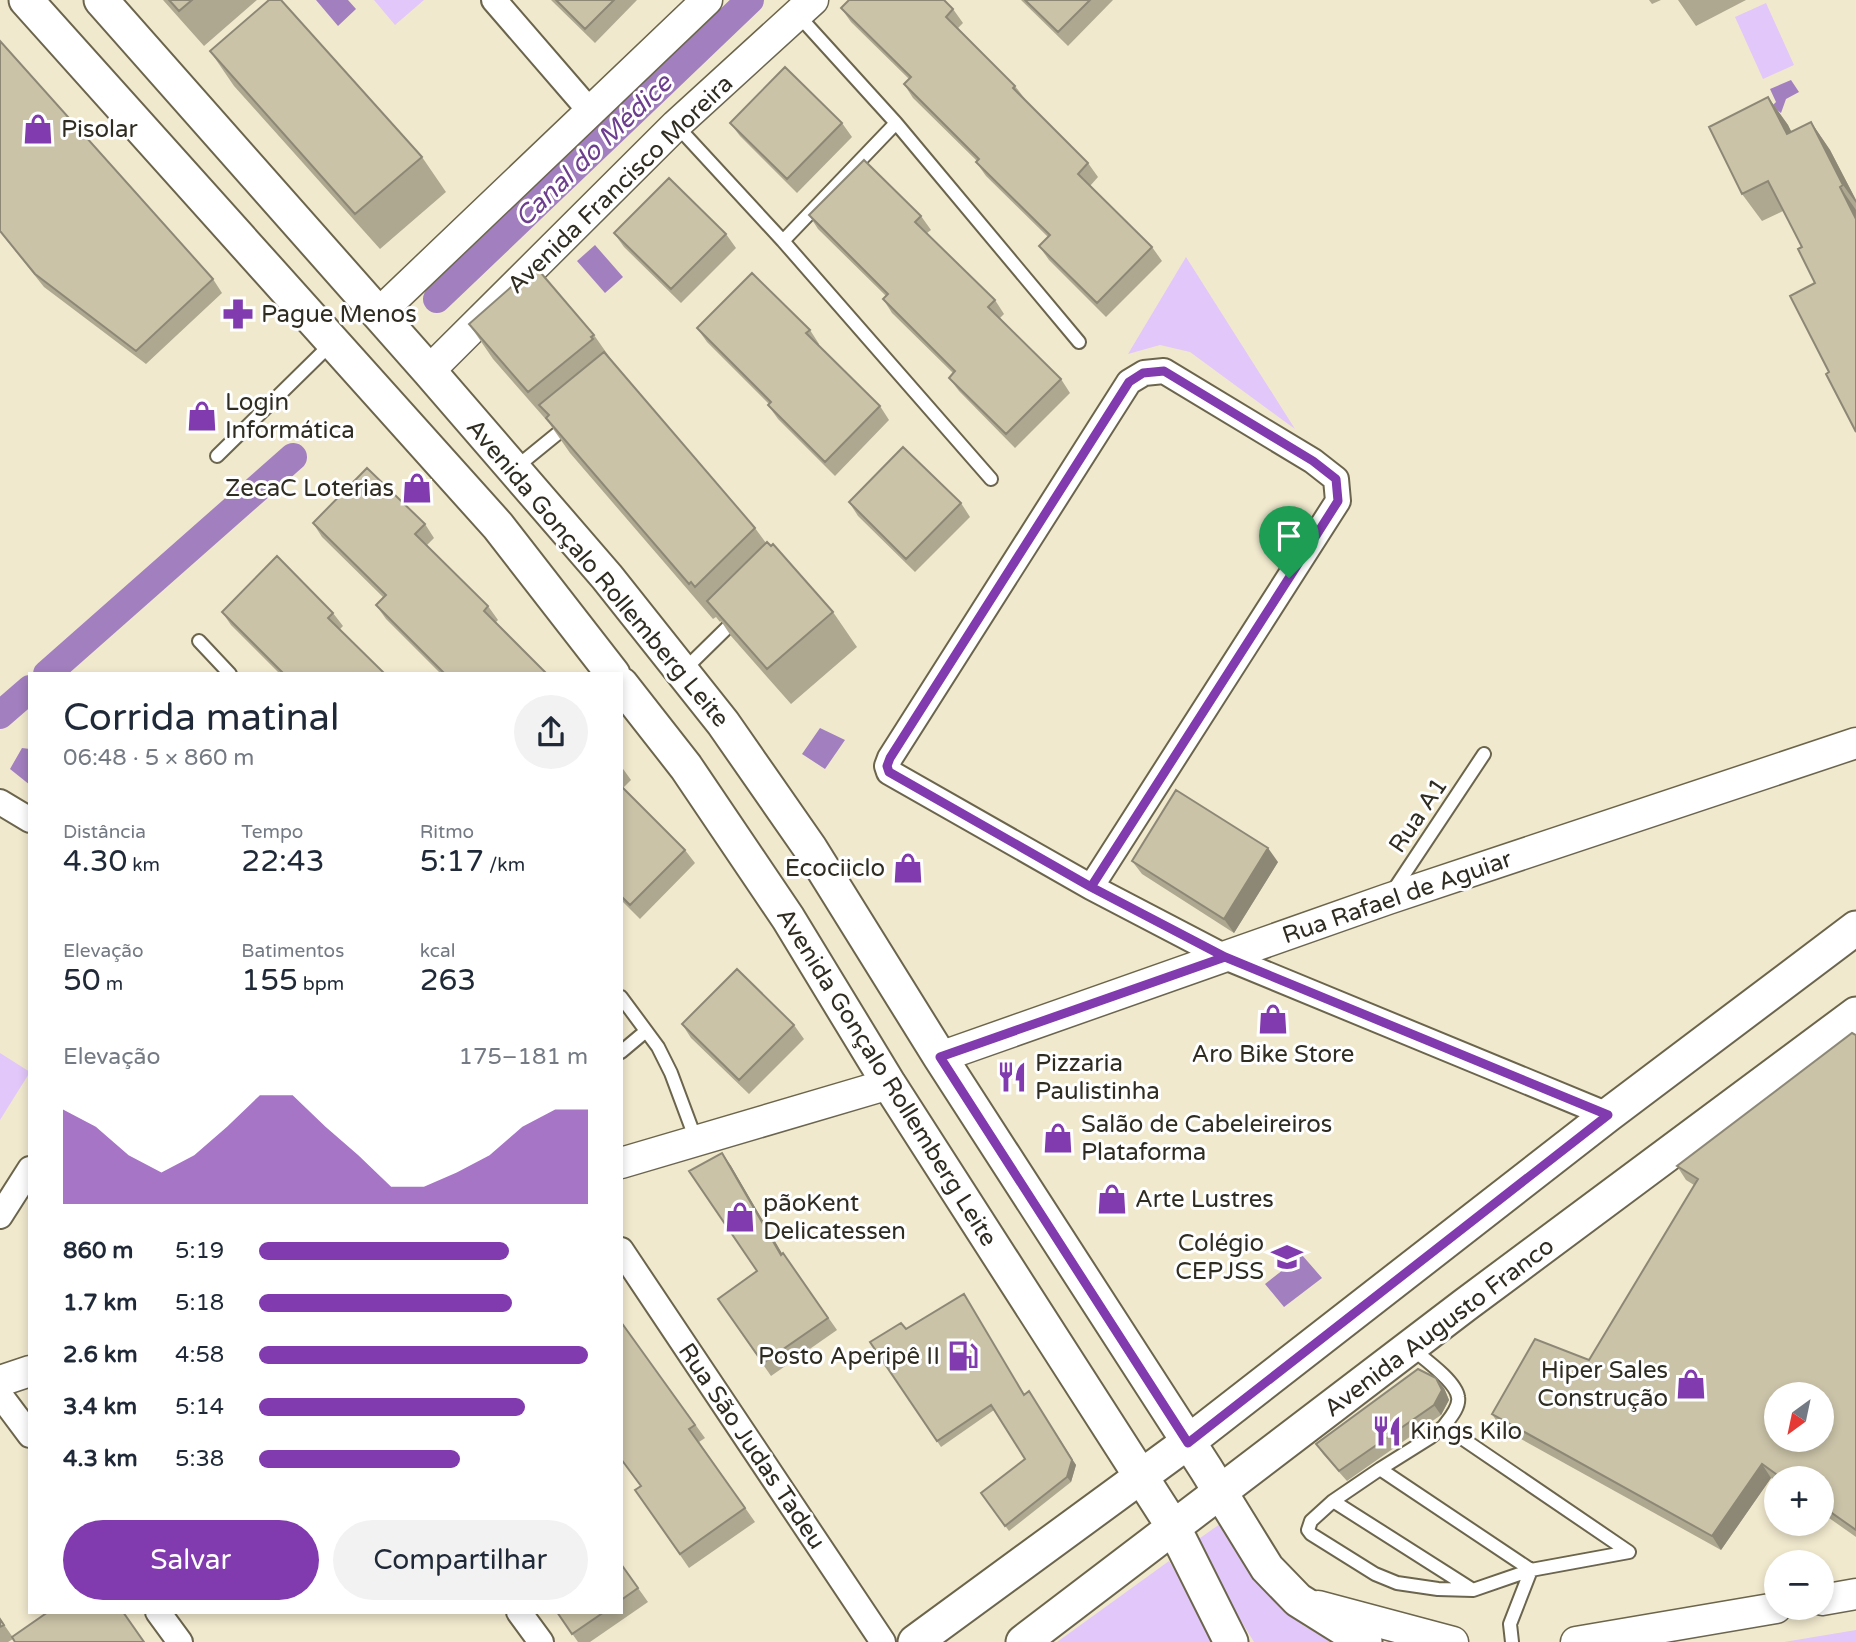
<!DOCTYPE html>
<html lang="pt">
<head>
<meta charset="utf-8">
<style>
	:root { --surface:#fff; --page:#f2f2f3; --text:#1f2937; --muted:#747a83; --accent:#813bae }
	body { margin:0; font-family:"Varela Round",sans-serif; background:var(--page); color:var(--text); height:100vh; display:flex; flex-direction:column; font-size:26px; white-space:nowrap }
	* { box-sizing:border-box; margin:0 }
	p { font-size:23px; color:var(--muted) }
	.icon { flex:none; width:38px; height:38px; fill:none; stroke:currentColor; stroke-width:2; stroke-linecap:round; stroke-linejoin:round }
	.map { position:relative; flex:1; overflow:hidden }
	.sheet { position:absolute; left:28px; top:672px; width:595px; height:942px; display:flex; flex-direction:column; background:var(--surface); border-radius:0px; box-shadow:0 4px 10px #0003 }
	.sheet>* { flex:none }
	.needle { width:46px; rotate:213deg }
	.fabs { position:absolute; left:1764px; top:1382px; display:grid; gap:14px }
	.fabs a { display:grid; place-items:center; width:70px; height:70px; border-radius:50%; background:var(--surface); box-shadow:0 4px 10px #0003; font-size:35px }
	.pin { position:absolute; display:grid; place-items:center; width:60px; height:60px; color:#fff; margin:-72px -30px; border-radius:50% 50% 50% 0; rotate:-45deg; box-shadow:0 0 7px #0007 }
	.pin .icon { rotate:45deg }
	.round { display:grid; place-items:center; flex:none; width:74px; height:74px; border-radius:37px; background:var(--page) }
	.head { display:flex; align-items:center; justify-content:space-between; height:119px; padding:0 35px }
	h1 { font-size:38px; font-weight:600; line-height:52px }
	.figures { display:grid; grid-template-columns:repeat(3,1fr); gap:10px; height:119px; padding:7px 35px }
	.figures div { display:grid; align-content:center }
	.figures b { font-size:30px; font-weight:600 }
	.figures small { font-size:19px; font-weight:400 }
	.figures p { font-size:19px }
	.chart { height:196px; padding:14px 35px }
	.chart p { display:flex; justify-content:space-between }
	.chart svg { width:100%; height:126px; margin-top:7px; fill:var(--accent); opacity:.7 }
	.cta { display:flex; gap:14px; margin-top:auto; padding:14px 35px }
	.cta a { flex:1; height:80px; border-radius:42px; background:var(--accent); color:#fff; font-size:28px; font-weight:600; line-height:80px; text-align:center }
	.cta a+a { background:var(--page); color:var(--text) }
	ul { padding:0 35px; list-style:none; font-size:23px }
	li { display:grid; grid-template-columns:112px 84px 1fr; align-items:center; height:52px }
	li i { height:18px; border-radius:9px; background:var(--accent) }
	.map>svg:first-child { display:block }
</style>
</head>
<body>
<div class="map">
<svg width="1856" height="1642" viewBox="0 0 1856 1642">
	<rect width="100%" height="100%" fill="#f1e9ce"/>
	<!-- green -->
	<path fill="#e2c7fa" d="M374,0H424L395,25Z
		M1766,3L1794,65L1763,79L1735,17Z
		M1186,257L1295,429L1190,352L1160,345L1128,354Z
		M0,1053L30,1072L0,1120Z
		M1220,1524L1283,1608L1304,1626L1335,1642H1254L1193,1543Z
		M1169,1561L1219,1642H1057Z
		M1856,1630V1642H1784Z"/>
	<!-- water -->
	<path fill="#a27fbf" d="M316,0H348L356,9L338,26Z
		M1791,80L1799,92L1786,99L1781,113L1772,106L1776,102L1770,89Z
		M595,245L623,277L605,293L577,261Z
		M820,728L845,740L825,769L802,754Z
		M22,748L30,749V785L10,769Z
		M1302,1255L1322,1278L1284,1307L1265,1284Z"/>
	<g fill="none" stroke-linecap="round" stroke-linejoin="round">
		<!-- canal -->
		<path stroke="#a27fbf" stroke-width="28" d="M437,299L750,0
			M47,674L293,457
			M0,715L30,689"/>
		<!-- service casing -->
		<g stroke="#6c654d" stroke-width="16">
			<path id="service" d="M798,15L896,123L1079,342
				M676,125L783,241L991,479
				M783,241L896,123
				M217,456L333,342
				M514,469L568,425
				M199,641L230,674
				M683,671L737,618
				M1393,891L1484,754
				M621,997L658,1047L671,1073L696,1140
				M621,1052L646,1031
				M1444,1426L1431,1437L1380,1469L1531,1570
				M1380,1469L1333,1501L1473,1590
				M1333,1501L1311,1521L1308,1530L1311,1534L1375,1574L1397,1583L1438,1589L1473,1590L1531,1570L1629,1552L1444,1426C1450,1418 1460,1407 1458,1397C1456,1381 1423,1358 1411,1348
				M1512,1642L1510,1624L1531,1570"/>
		</g>
		<!-- minor casing -->
		<g stroke="#6c654d" stroke-width="28">
			<path id="minor" d="M494,0L590,111
				M0,802L30,820
				M1091,887L1338,501L1336,479L1313,461L1164,371L1144,373L1129,382L890,758L887,766L889,772L1091,887L1225,957L1608,1115
				M0,1216L30,1169
				M621,1250L883,1642
				M0,1395L30,1435
				M158,1612L180,1642
				M519,1612L541,1642"/>
		</g>
		<!-- tertiary casing -->
		<g stroke="#6c654d" stroke-width="33">
			<path id="tertiary" d="M378,314L707,0
				M429,371L676,125L813,0
				M940,1057L1388,899L1856,743
				M621,1163L889,1084
				M0,1381L30,1371
				M1822,1600L1856,1594
				M1318,1606L1453,1642
				M1576,1642L1776,1608"/>
		</g>
		<!-- secondary casing -->
		<g stroke="#6c654d" stroke-width="37">
			<path id="secondary" d="M26,0L498,526L613,674
				M101,0L429,371L607,577L723,723L810,848L940,1057L1206,1469L1267,1568L1298,1600L1365,1642
				M621,684L686,767L788,918L889,1084L1174,1528L1231,1642
				M915,1642L1188,1442L1608,1115L1856,928
				M1023,1642L1465,1305L1856,1014"/>
		</g>
		<!-- service -->
		<use href="#service" stroke="#fff" stroke-width="12"/>
		<!-- minor -->
		<use href="#minor" stroke="#fff" stroke-width="24"/>
		<!-- tertiary -->
		<use href="#tertiary" stroke="#fff" stroke-width="30"/>
		<!-- secondary -->
		<use href="#secondary" stroke="#fff" stroke-width="33"/>
	</g>
	<!-- wall -->
	<path fill="#aea890" d="M163,0H257L204,46Z
		M551,0H637L595,43Z
		M1021,0H1113L1068,46Z
		M1649,0H1661L1652,4Z
		M1678,0H1746L1696,26Z
		M841,8L953,9L963,23L958,28L1015,86L1025,99L1024,100L1088,163L1098,177L1090,186L1152,247L1162,261L1106,317L1049,260L1039,246L1048,237L986,176L976,162L977,161L913,98L904,84L909,79L851,22Z
		M0,41L213,279L222,293L146,364L44,287L0,232Z
		M210,51L422,157L446,192L380,249L234,86Z
		M1768,97L1788,125L1791,132L1811,122L1830,150L1856,200V432L1829,372L1815,283L1802,247L1783,211L1762,221L1742,194Z
		M730,123H842L852,137L797,193L740,136Z
		M809,215L921,216L931,230L927,233L995,300L1004,314L1000,318L1061,379L1070,393L1015,448L959,391L949,378L953,373L892,313L883,299L886,296L818,229Z
		M614,233L726,234L736,248L681,303L624,247Z
		M469,324L594,335L615,365L755,528L766,543L833,612L857,647L791,704L731,636L721,621L720,622L716,617L713,619L570,453L549,423L493,359Z
		M697,328L810,330L819,344L818,345L880,406L889,420L835,476L778,419L768,405L769,404L707,342Z
		M849,502L961,503L970,517L915,572L858,516Z
		M313,523L425,524L434,538L427,545L488,606L498,620L496,622L547,674H441L386,619L376,605L383,597L322,537Z
		M222,612L333,613L343,626L340,629L385,674H280L231,625Z
		M621,766L631,780L623,788L685,850L695,863L640,919L621,900Z
		M1132,861L1278,862L1234,933L1142,874Z
		M682,1024L794,1025L804,1039L749,1094L691,1038Z
		M1856,1035V1537L1822,1513V1479H1776V1481L1771,1478L1721,1550L1501,1428L1492,1414L1589,1360L1694,1185L1686,1180L1677,1166Z
		M722,1153L731,1166L782,1254L783,1253L837,1330L771,1376L718,1299L757,1271Z
		M621,1322L705,1438L699,1442L755,1522L689,1568L635,1490L640,1486Z
		M906,1329L1024,1395L1076,1465L1071,1482L1009,1531L981,1493L1025,1459L994,1410L941,1447L870,1342Z
		M1444,1388L1449,1400L1441,1415L1347,1481L1323,1454L1316,1444Z
		M621,1564L648,1602L590,1642H578L557,1612H621Z
		M0,1619L12,1636L13,1639L8,1642H0Z"/>
	<!-- shaded-wall -->
	<path fill="#8d8876" d="M1768,97L1788,125L1807,162L1787,134Z
		M1811,122L1830,150L1856,200V203L1843,185Z
		M1840,187L1856,210V219Z
		M1268,848L1278,862L1234,933L1224,919Z
		M722,1153L731,1166L790,1267L781,1255Z
		M1436,1378L1444,1388L1449,1400L1441,1415L1434,1405Z
		M1029,1391L1076,1465L1071,1482L1067,1477Z
		M1762,1464L1771,1478L1721,1550L1712,1536Z"/>
	<!-- building -->
	<path fill="#cac3a8" stroke="#8d8876" stroke-width="2" fill-rule="evenodd" d="M169,0H192L179,11Z
		M269,0H281L422,157L355,214L210,51Z
		M556,0H614L585,29Z
		M849,0H944L953,9L946,17L1015,86L1013,88L1088,163L1078,174L1152,247L1097,303L1039,246L1050,235L976,162L979,159L904,84L911,77L841,8Z
		M1025,0H1090L1058,32Z
		M0,41L213,279L136,351L35,274L0,231Z
		M785,67L842,123L787,179L730,123Z
		M1768,97L1787,134L1811,122L1843,185L1840,187L1856,219V432L1826,374L1829,372L1790,296L1815,283L1798,249L1802,247L1768,181L1742,194L1709,127Z
		M864,160L921,216L915,222L995,300L988,307L1061,379L1006,434L949,378L955,371L883,299L888,294L809,215Z
		M669,178L726,234L671,289L614,233Z
		M535,266L594,335L591,337L593,339L528,392L469,324Z
		M752,273L810,330L806,333L880,406L825,462L768,405L771,402L697,328Z
		M604,352L755,528L695,587L691,582L689,584L546,418L549,415L539,405Z
		M903,447L961,503L906,559L849,502Z
		M367,468L425,524L415,534L488,606L484,611L547,674H445L376,605L386,595L313,523Z
		M767,542L771,546L773,544L833,612L767,669L707,601Z
		M277,556L333,613L328,618L385,674H284L222,612Z
		M621,786L685,850L630,905L621,896Z
		M1176,790L1268,848L1224,919L1132,861Z
		M737,969L794,1025L739,1080L682,1024Z
		M1852,1033L1856,1035V1530L1822,1506V1479H1783L1762,1464L1712,1536L1492,1414L1535,1339L1589,1360L1698,1179L1677,1166ZM1776,1395H1822V1440H1776Z
		M722,1153L781,1255L783,1253L828,1318L763,1363L718,1299L757,1271L689,1171Z
		M964,1294L1024,1395L1029,1391L1072,1460L1067,1477L1005,1526L981,1493L1025,1459L991,1405L937,1441L870,1342L901,1323L906,1329Z
		M621,1322L695,1425L689,1429L745,1508L680,1554L635,1490L641,1486L621,1459Z
		M1418,1369L1436,1378L1442,1390L1434,1405L1339,1471L1316,1444Z
		M621,1564L638,1588L621,1600Z
		M48,1612H123L144,1642H15L12,1637Z
		M557,1612H604L572,1634Z
		M0,1619L4,1625L0,1627Z"/>
	<g fill="none" stroke-linecap="round" stroke-linejoin="round">
		<!-- route casing -->
		<g stroke="#fff" stroke-width="14">
			<path id="route" d="M1289,578L1091,887L1225,957L940,1057L1188,1443L1608,1115L1225,957L1091,887L889,772L887,766L890,758L1129,382L1143,373L1164,371L1313,461L1336,479L1338,501L1289,578"/>
		</g>
		<!-- route -->
		<use href="#route" stroke="#813bae" stroke-width="9"/>
	</g>
	<!-- icons -->
	<defs>
		<g id="shop-bare" transform="scale(2.415)"><path d="M-5-2.5h2.3a2.7 3.5 0 0 1 5.4 0H5L5.5 6h-11ZM-1.5-2.5h3a1.5 2.3 0 0 0-3 0Z" fill="#813bae" stroke="#fff" stroke-width="2.5" paint-order="stroke"/></g>
		<g id="pharmacy-bare" transform="scale(2.415)"><path d="M-2-6h4v4h4v4h-4v4h-4v-4h-4v-4h4Z" fill="#813bae" stroke="#fff" stroke-width="2.5" paint-order="stroke"/></g>
		<g id="restaurant-bare" transform="scale(2.415)"><path d="M-5-6h1v4h1v-4h1v4h1v-4h1v5L-1.5 .5V6h-2V.5L-5-1ZM5-6V6H3V1.5H1.5Q1.5-4 5-6Z" fill="#813bae" stroke="#fff" stroke-width="2.5" paint-order="stroke"/></g>
		<g id="school-bare" transform="scale(2.415)"><path d="M0-5L7-2L0 1L-7-2ZM-4 1L0 2.5L4 1V4Q0 6-4 4Z" fill="#813bae" stroke="#fff" stroke-width="2.5" paint-order="stroke"/></g>
		<g id="fuel-bare" transform="scale(2.415)"><path d="M-5.5-6h7V0h2V4h1.3V-2.5L3-4.5l.8-.8L6-3V5H2.5V1h-1V6h-7ZM-4.2-4.7v3.2H.2V-4.7Z" fill="#813bae" stroke="#fff" stroke-width="2.5" paint-order="stroke"/></g>
	</defs>
	<g fill-rule="evenodd">
		<use href="#shop-bare" x="38" y="129"/>
		<use href="#pharmacy-bare" x="238" y="314"/>
		<use href="#shop-bare" x="202" y="416"/>
		<use href="#shop-bare" x="417" y="488"/>
		<use href="#shop-bare" x="908" y="868"/>
		<use href="#shop-bare" x="1273" y="1019"/>
		<use href="#restaurant-bare" x="1012" y="1077"/>
		<use href="#shop-bare" x="1058" y="1138"/>
		<use href="#shop-bare" x="1112" y="1199"/>
		<use href="#shop-bare" x="740" y="1217"/>
		<use href="#school-bare" x="1287" y="1257"/>
		<use href="#fuel-bare" x="963" y="1356"/>
		<use href="#shop-bare" x="1691" y="1384"/>
		<use href="#restaurant-bare" x="1387" y="1431"/>
	</g>
	<g text-anchor="middle" stroke-width="6" stroke-linejoin="round" paint-order="stroke">
		<!-- poi labels -->
		<g font-size="24" fill="#2f2c21" stroke="#fff" text-anchor="start">
			<text x="61" y="137">Pisolar</text>
			<text x="261" y="322">Pague Menos</text>
			<text x="225" y="410">Login<tspan x="225" dy="28">Informática</tspan></text>
			<text x="394" y="496" text-anchor="end">ZecaC Loterias</text>
			<text x="885" y="876" text-anchor="end">Ecociiclo</text>
			<text x="1273" y="1062" text-anchor="middle">Aro Bike Store</text>
			<text x="1035" y="1071">Pizzaria<tspan x="1035" dy="28">Paulistinha</tspan></text>
			<text x="1081" y="1132">Salão de Cabeleireiros<tspan x="1081" dy="28">Plataforma</tspan></text>
			<text x="1135" y="1207">Arte Lustres</text>
			<text x="763" y="1211">pãoKent<tspan x="763" dy="28">Delicatessen</tspan></text>
			<text x="1264" y="1251" text-anchor="end">Colégio<tspan x="1264" dy="28">CEPJSS</tspan></text>
			<text x="940" y="1364" text-anchor="end">Posto Aperipê II</text>
			<text x="1668" y="1378" text-anchor="end">Hiper Sales<tspan x="1668" dy="28">Construção</tspan></text>
			<text x="1410" y="1439">Kings Kilo</text>
		</g>
		<!-- street labels -->
		<g font-size="24" fill="#2f2c21" stroke="#fff">
			<text transform="translate(620 184) rotate(-44)" y="8">Avenida Francisco Moreira</text>
			<text transform="translate(598 573) rotate(50)" y="8">Avenida Gonçalo Rollemberg Leite</text>
			<text transform="translate(1418 815) rotate(-56)" y="8">Rua A1</text>
			<text transform="translate(1397 897) rotate(-19)" y="8">Rua Rafael de Aguiar</text>
			<text transform="translate(887 1077) rotate(58)" y="8">Avenida Gonçalo Rollemberg Leite</text>
			<text transform="translate(1439 1327) rotate(-37)" y="8">Avenida Augusto Franco</text>
			<text transform="translate(752 1446) rotate(56)" y="8">Rua São Judas Tadeu</text>
		</g>
		<!-- water labels -->
		<g font-size="26" font-style="italic" fill="#6c3e8d" stroke="#fff">
			<text transform="translate(593 150) rotate(-44)" y="9">Canal do Médice</text>
		</g>
	</g>
</svg>
<div class="fabs">
<a><svg class="needle" viewBox="-14 -14 28 28"><path d="M0-13l5 13h-10z" fill="#e53935"/><path d="M0 13l5-13h-10z" fill="#747a83"/></svg></a>
<a>+</a>
<a>−</a>
</div>
<div class="pin" style="left:1289px;top:578px;background:#1e9e55"><svg class="icon" aria-label="arrive" viewBox="0 0 24 24"><path d="M6 21V4h12l-3 4 3 4H6"/></svg></div>
<section class="sheet">
<div class="head"><div><h1>Corrida matinal</h1><p>06:48 · 5 × 860 m</p></div><a class="round"><svg class="icon" aria-label="share" viewBox="0 0 24 24"><path d="M12 15V3M7 8l5-5 5 5M5 13v7h14v-7"/></svg></a></div>
<div class="figures">
<div><p>Distância</p><b>4.30<small> km</small></b></div>
<div><p>Tempo</p><b>22:43</b></div>
<div><p>Ritmo</p><b>5:17<small> /km</small></b></div>
</div>
<div class="figures">
<div><p>Elevação</p><b>50<small> m</small></b></div>
<div><p>Batimentos</p><b>155<small> bpm</small></b></div>
<div><p>kcal</p><b>263</b></div>
</div>
<div class="chart"><p><span>Elevação</span>175–181 m</p>
<svg viewBox="0 0 160 44" preserveAspectRatio="none"><path d="M0 44V11L10 17L20 27L30 33L40 27L50 17L60 6L70 6L80 17L90 27L100 38L110 38L120 33L130 27L140 17L150 11L160 11V44z"/></svg>
</div>
<ul>
<li><b>860 m</b>5:19<i style="width:76%"></i></li>
<li><b>1.7 km</b>5:18<i style="width:77%"></i></li>
<li><b>2.6 km</b>4:58<i style="width:100%"></i></li>
<li><b>3.4 km</b>5:14<i style="width:81%"></i></li>
<li><b>4.3 km</b>5:38<i style="width:61%"></i></li>
</ul>
<div class="cta"><a>Salvar</a><a>Compartilhar</a></div>
</section>
</div>
</body>
</html>
